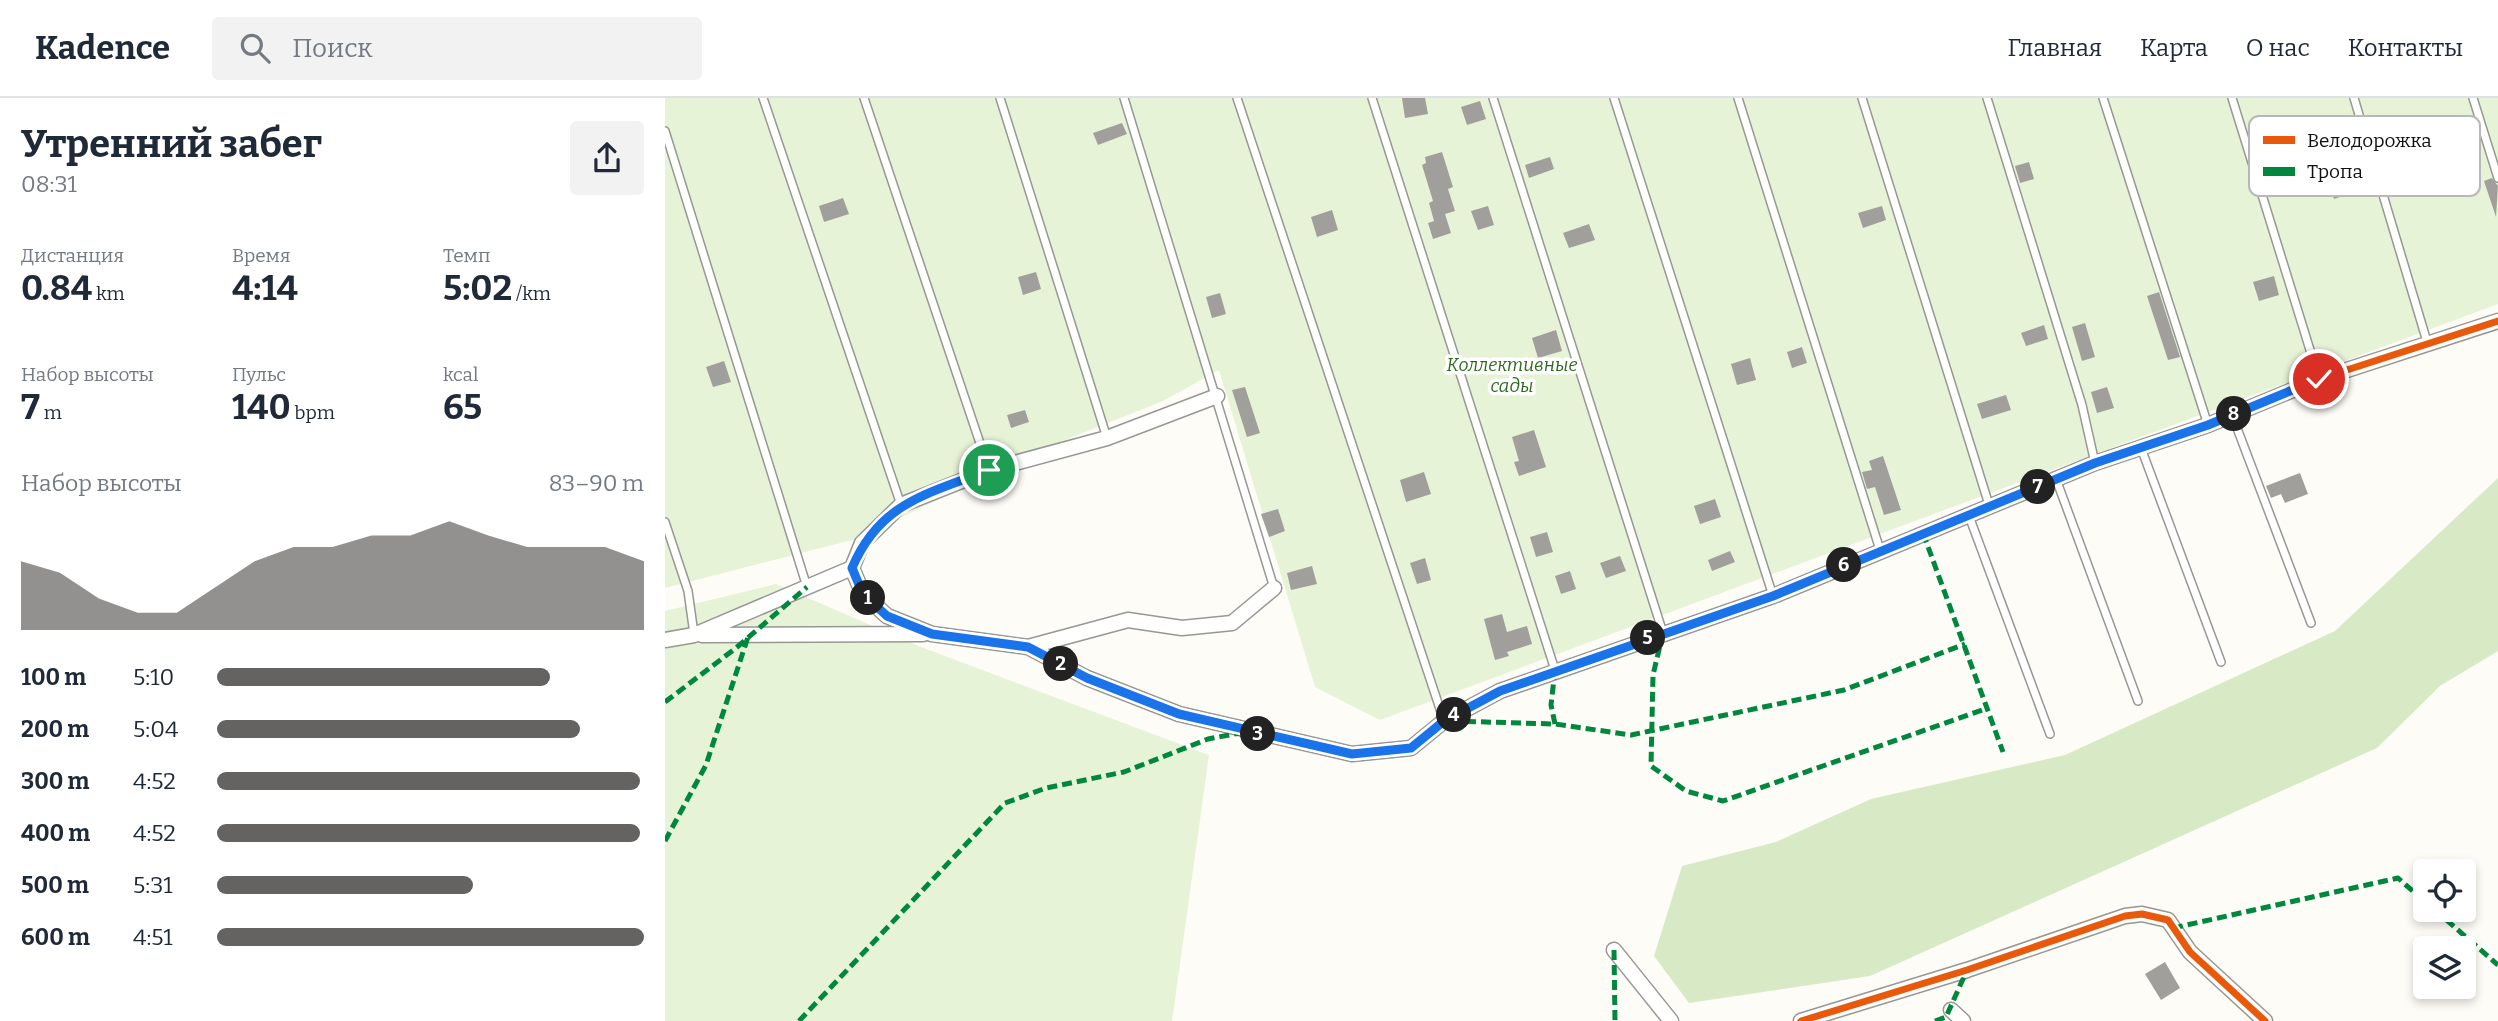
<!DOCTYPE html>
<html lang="ru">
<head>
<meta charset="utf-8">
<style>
	:root { --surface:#fff; --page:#f2f2f3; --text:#1f2937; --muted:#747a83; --line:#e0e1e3; --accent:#646362 }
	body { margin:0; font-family:Bitter,serif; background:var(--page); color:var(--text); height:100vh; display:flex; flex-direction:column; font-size:26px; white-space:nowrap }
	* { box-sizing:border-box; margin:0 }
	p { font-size:23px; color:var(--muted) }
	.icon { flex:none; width:38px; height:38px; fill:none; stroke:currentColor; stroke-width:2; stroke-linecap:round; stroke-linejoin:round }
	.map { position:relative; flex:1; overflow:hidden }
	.details { display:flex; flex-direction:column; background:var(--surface); width:665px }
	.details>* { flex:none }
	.controls { position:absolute; left:1748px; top:761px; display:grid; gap:14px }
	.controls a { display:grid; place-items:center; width:63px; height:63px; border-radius:7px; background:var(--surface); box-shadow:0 4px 10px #0003; font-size:35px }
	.pin { position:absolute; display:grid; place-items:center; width:60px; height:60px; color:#fff; margin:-30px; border:4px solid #fff; border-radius:50%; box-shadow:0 2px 7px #0007 }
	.km { position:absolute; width:35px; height:35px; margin:-18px; border-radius:50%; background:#222; color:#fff; font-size:19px; line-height:35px; text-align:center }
	.round { display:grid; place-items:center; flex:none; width:74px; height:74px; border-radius:7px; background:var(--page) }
	.summary { display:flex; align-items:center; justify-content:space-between; height:119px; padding:0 21px }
	h1 { font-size:38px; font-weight:700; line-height:52px }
	.figures { display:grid; grid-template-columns:repeat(3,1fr); gap:10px; height:119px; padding:7px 21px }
	.figures div { display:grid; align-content:center }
	.figures b { font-size:35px; font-weight:700 }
	.figures small { font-size:19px; font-weight:400 }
	.figures p { font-size:19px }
	.chart { height:196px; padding:14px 21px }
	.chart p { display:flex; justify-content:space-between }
	.chart svg { width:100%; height:126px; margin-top:7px; fill:var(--accent); opacity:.7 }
	ul { padding:0 21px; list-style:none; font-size:23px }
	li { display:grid; grid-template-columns:112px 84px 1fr; align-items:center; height:52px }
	li i { height:18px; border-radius:9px; background:var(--accent) }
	header { display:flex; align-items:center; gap:42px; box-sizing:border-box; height:98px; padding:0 35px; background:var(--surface); border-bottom:2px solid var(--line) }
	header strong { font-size:33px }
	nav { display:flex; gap:38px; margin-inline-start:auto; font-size:24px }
	.search { width:490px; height:63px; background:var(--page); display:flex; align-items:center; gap:18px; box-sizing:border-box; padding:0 24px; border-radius:7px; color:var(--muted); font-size:26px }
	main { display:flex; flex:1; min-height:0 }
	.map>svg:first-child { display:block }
</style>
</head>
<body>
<header>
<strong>Kadence</strong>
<div class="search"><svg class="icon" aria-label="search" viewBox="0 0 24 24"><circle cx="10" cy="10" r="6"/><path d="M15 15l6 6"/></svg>Поиск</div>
<nav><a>Главная</a><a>Карта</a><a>О нас</a><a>Контакты</a></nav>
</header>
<main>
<section class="details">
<div class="summary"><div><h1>Утренний забег</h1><p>08:31</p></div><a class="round"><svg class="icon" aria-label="share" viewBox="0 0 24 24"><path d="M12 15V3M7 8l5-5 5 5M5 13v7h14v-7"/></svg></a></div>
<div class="figures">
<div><p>Дистанция</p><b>0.84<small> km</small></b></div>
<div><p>Время</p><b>4:14</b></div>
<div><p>Темп</p><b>5:02<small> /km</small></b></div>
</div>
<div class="figures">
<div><p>Набор высоты</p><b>7<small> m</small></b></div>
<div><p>Пульс</p><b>140<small> bpm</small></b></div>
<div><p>kcal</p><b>65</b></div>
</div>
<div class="chart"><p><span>Набор высоты</span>83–90 m</p>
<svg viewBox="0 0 160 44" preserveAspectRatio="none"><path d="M0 44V20L10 24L20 33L30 38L40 38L50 29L60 20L70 15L80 15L90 11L100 11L110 6L120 11L130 15L140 15L150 15L160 20V44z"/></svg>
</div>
<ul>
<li><b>100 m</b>5:10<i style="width:78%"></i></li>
<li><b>200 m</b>5:04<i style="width:85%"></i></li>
<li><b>300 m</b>4:52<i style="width:99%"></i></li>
<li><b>400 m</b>4:52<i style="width:99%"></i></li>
<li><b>500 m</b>5:31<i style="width:60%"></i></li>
<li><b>600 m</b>4:51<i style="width:100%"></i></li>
</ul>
</section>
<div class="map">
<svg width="1833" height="923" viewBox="0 0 1833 923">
	<rect width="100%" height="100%" fill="#fdfcf7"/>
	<!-- green -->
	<path fill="#e7f3d7" d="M0,0H1833V206L715,622L650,589L554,272L498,303L385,348L191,441L0,490Z
		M111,486L256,549L544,657L507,923H0V513Z"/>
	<!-- forest -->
	<path fill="#d8eac5" d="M1833,380V553L1775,588L1712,650L1205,878L1024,905L989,858L1017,768L1111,744L1206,701L1400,657L1670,533Z"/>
	<!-- building -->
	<path fill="#a19f9c" d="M737,0H760L763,16L740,20Z
		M815,3L821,21L802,27L796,9Z
		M457,25L462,36L433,47L428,35Z
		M777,54L788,89L783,91L790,113L780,116L786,135L768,141L763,125L769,123L764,105L768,103L757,67L761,65L760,59Z
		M885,59L889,71L864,80L860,67Z
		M1364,64L1369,81L1355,85L1350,68Z
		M1685,69L1693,93L1669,101L1661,77Z
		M1827,80L1833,88L1831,119L1819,83Z
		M178,100L184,116L159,124L154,108Z
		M823,108L829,127L813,132L806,113Z
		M1217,108L1221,122L1198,130L1193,115Z
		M667,112L673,132L652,139L646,119Z
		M924,126L930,142L904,150L898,135Z
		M371,174L376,191L358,197L353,179Z
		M1609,178L1614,197L1594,203L1588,184Z
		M1494,194L1515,259L1503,262L1482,198Z
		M555,195L561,216L547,220L541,199Z
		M1420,225L1430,259L1417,263L1407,229Z
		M1379,227L1383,241L1361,248L1356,235Z
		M891,232L897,253L873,260L867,240Z
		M1137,249L1142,265L1127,270L1122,254Z
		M1085,260L1091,282L1072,287L1066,266Z
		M59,263L66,284L48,289L41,269Z
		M580,289L595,335L582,339L567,292Z
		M1442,289L1449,310L1432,315L1426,294Z
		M1341,297L1346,312L1317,321L1312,306Z
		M360,312L364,324L346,330L342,317Z
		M869,332L881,369L854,378L849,364L854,363L847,339Z
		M1218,358L1236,412L1219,417L1210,389L1202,391L1197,374L1207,372L1204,363Z
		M759,374L766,396L741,404L735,382Z
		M1635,375L1643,396L1620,405L1616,396L1606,400L1601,388Z
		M1050,401L1056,419L1035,426L1029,408Z
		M613,411L620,433L604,439L596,416Z
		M882,434L888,454L871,459L865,439Z
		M1065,453L1070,464L1047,473L1043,462Z
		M955,458L961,473L941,480L935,465Z
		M760,460L766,482L752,486L745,465Z
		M647,468L652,486L626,492L622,475Z
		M905,473L911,491L896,496L890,478Z
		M837,516L842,534L862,528L867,546L842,554L844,558L830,562L819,521Z
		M1500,864L1515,890L1496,902L1480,876Z"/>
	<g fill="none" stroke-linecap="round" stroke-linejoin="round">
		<!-- lane casing -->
		<g stroke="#979795" stroke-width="10">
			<path id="lane" d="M98,0L236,407
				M199,0L324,372
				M335,0L442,340
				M459,0L609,490
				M572,0L779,623
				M707,0L890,572
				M828,0L998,535
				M949,0L1108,498
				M1073,0L1215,452
				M1197,0L1325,410
				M1322,0L1417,307L1430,365
				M1438,0L1543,327
				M1567,0L1654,281
				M1689,0L1763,247
				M1808,0L1833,80
				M0,33L142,489
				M1567,317L1646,525
				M1476,350L1556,564
				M1391,381L1473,603
				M1304,418L1385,636
				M0,424L23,493L29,536"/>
		</g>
		<!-- street casing -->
		<g stroke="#979795" stroke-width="17">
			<path id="street" d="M187,470L198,496L222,518L267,536L363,549L422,580L514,616L687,656L746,650L779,623L835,593L1108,498L1430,365L1543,327L1654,281L1833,223
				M37,537L258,536
				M0,542L29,537L187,470L197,445L236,407L324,372L442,340L552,298
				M363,549L463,522L517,530L567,525L609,490
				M949,852L1006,923
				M1286,912L1298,923
				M1136,923L1302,872L1460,818L1477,816L1503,822L1525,854L1600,923"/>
		</g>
		<!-- lane -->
		<use href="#lane" stroke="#fffffe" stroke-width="7"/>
		<!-- street -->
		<use href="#street" stroke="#fffffe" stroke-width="14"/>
		<!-- quiet -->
		<path stroke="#00873e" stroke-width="5" stroke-dasharray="10 5" stroke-linecap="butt" d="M1258,435L1338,654
			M998,535L988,577L986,668L1021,693L1058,703L1323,610
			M0,604L71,550L142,489
			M786,623L890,626L966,637L1179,592L1300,546
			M890,626L886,607L890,572
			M0,743L41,667L83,539
			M1770,812L1833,867
			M1508,830L1733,780L1760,804
			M949,852L950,923
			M134,923L340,705L381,690L459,674L543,641L575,635
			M1270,923L1281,919L1302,872"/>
		<!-- cycleway casing -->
		<g stroke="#fff" stroke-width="11">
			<path id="cycleway" d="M187,470L198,496L222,518L267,536L363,549L422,580L514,616L687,656L746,650L779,623L835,593L1108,498L1430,365L1543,327L1654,281L1833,223
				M1136,923L1302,872L1460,818L1477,816L1503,822L1525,854L1600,923"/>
		</g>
		<!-- cycleway -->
		<use href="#cycleway" stroke="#e8590c" stroke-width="7"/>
	</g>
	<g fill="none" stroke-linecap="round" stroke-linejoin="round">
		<!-- route casing -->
		<g stroke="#fff" stroke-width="14">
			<path id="route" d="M324,372C263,396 215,404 187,470L198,496L222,518L267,536L363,549L422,580L514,616L687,656L746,650L779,623L835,593L1108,498L1430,365L1543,327L1654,281"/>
		</g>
		<!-- route -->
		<use href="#route" stroke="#1a73e8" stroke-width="9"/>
	</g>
	<g text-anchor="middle" stroke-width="7" stroke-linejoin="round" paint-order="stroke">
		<!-- park labels -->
		<g font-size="18" font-style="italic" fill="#2f6b1f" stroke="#fff">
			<text x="847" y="273">Коллективные<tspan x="847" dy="21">сады</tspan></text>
		</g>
	</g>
	<!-- legend -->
	<rect x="1584" y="18" width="231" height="80" rx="10" fill="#fff" stroke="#b8b8b8" stroke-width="2"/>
	<rect x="1598" y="38" width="32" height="8" fill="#e8590c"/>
	<rect x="1598" y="69" width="32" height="9" fill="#00873e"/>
	<g font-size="19" fill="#111">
		<text x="1642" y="49">Велодорожка</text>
		<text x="1642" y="80">Тропа</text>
	</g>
</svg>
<div class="controls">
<a><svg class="icon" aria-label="locate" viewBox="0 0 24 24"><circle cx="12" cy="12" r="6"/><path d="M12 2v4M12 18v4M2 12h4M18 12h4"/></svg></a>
<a><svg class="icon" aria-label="layers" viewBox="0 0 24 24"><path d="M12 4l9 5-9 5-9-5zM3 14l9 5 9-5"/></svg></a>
</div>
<div class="pin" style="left:324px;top:372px;background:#1e9e55"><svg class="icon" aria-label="arrive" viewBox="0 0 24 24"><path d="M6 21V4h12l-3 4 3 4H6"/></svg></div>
<div class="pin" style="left:1654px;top:281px;background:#d93025"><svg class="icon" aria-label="check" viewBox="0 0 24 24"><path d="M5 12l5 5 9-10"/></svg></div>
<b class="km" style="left:203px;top:500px">1</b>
<b class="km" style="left:396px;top:566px">2</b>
<b class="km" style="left:593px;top:636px">3</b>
<b class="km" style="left:789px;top:617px">4</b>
<b class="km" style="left:983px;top:540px">5</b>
<b class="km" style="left:1179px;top:467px">6</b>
<b class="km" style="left:1373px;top:389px">7</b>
<b class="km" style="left:1569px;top:316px">8</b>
</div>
</main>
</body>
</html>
